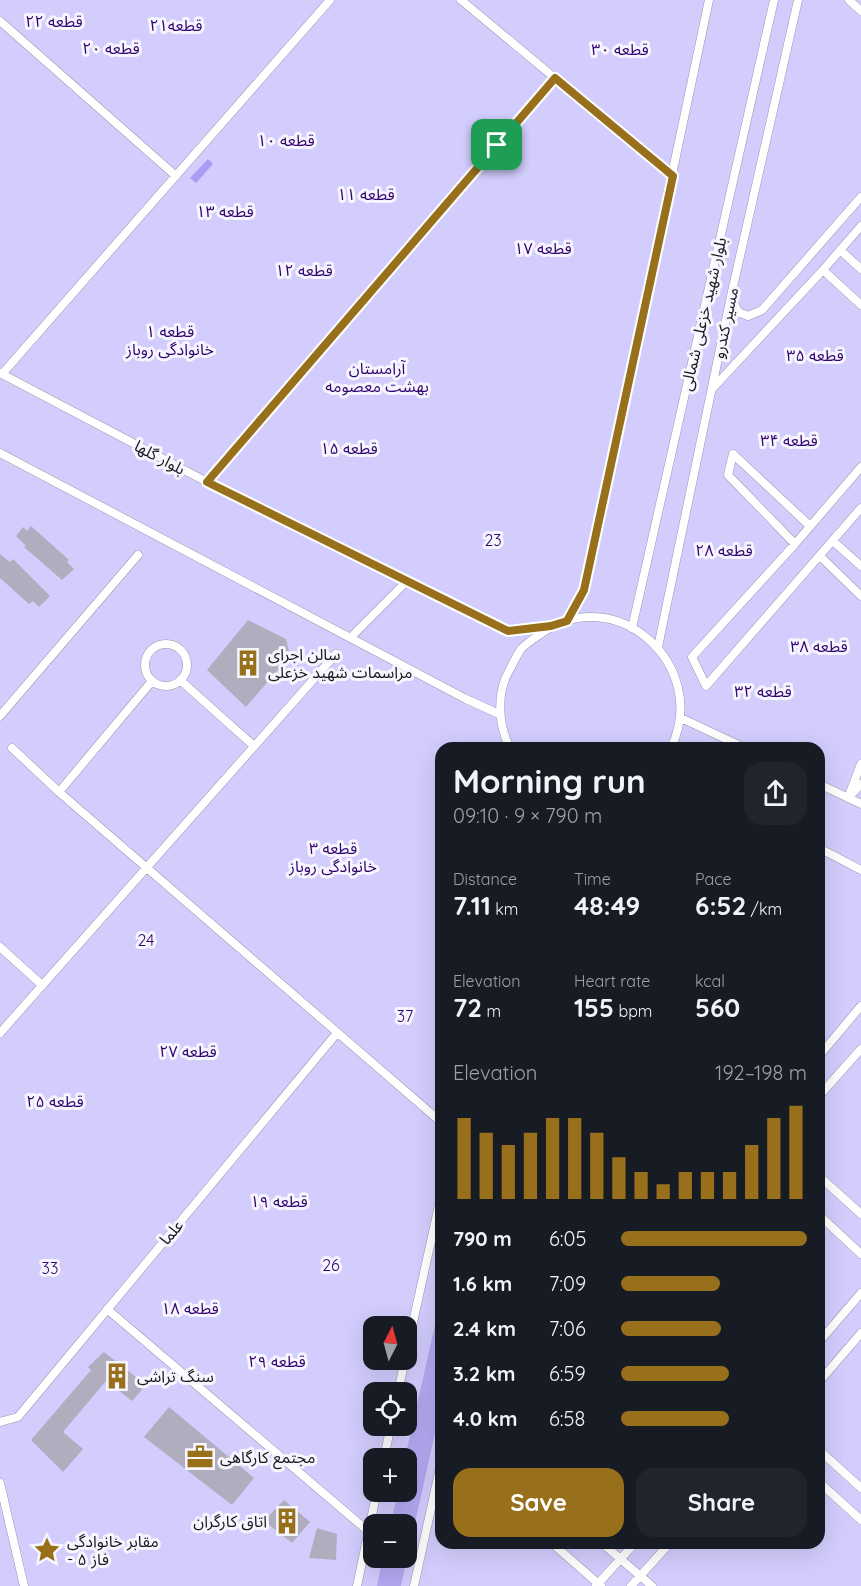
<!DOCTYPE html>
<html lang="en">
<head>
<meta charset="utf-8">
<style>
	:root { --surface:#171b24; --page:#20242c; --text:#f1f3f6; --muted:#9ea1a6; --accent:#98701b }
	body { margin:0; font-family:Quicksand,"Noto Sans Arabic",sans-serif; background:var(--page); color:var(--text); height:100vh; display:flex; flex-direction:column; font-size:22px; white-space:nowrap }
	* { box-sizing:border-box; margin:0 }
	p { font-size:20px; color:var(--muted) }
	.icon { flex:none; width:33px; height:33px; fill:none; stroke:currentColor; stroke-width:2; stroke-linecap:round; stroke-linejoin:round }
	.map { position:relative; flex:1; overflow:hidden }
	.details { position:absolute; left:435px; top:742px; width:390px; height:807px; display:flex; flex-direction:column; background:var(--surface); border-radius:18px; box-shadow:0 6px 24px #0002 }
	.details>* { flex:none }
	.needle { width:39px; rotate:6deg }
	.buttons { position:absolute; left:363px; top:1316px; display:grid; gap:12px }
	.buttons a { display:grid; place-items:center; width:54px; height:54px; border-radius:12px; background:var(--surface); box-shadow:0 6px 24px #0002; font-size:30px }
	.pin { position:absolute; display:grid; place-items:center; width:51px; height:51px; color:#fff; margin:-26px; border-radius:12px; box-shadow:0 3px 9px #0006 }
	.round { display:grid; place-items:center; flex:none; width:63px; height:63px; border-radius:18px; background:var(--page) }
	.head { display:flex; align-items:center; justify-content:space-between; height:102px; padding:0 18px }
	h1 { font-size:33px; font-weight:700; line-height:45px }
	.figures { display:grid; grid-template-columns:repeat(3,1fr); gap:9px; height:102px; padding:6px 18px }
	.figures div { display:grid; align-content:center }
	.figures b { font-size:26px; font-weight:700 }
	.figures small { font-size:16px; font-weight:400 }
	.figures p { font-size:16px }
	.chart { height:168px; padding:12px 18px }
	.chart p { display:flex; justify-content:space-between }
	.chart svg { width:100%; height:108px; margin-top:6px; stroke:var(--accent); stroke-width:6 }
	.cta { display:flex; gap:12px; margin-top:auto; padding:12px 18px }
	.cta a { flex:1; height:69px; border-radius:18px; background:var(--accent); color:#fff; font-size:24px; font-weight:700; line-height:69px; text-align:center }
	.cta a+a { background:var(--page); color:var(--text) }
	ul { padding:0 18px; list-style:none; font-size:20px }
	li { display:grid; grid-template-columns:96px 72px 1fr; align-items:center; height:45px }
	li i { height:15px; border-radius:8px; background:var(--accent) }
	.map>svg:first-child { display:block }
</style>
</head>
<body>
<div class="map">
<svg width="861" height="1586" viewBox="0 0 861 1586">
	<rect width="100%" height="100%" fill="#eae8fa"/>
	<!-- green -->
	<path fill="#d3cdfe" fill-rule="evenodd" d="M0,0H861V1586H0ZM441,748H819V1544H441ZM374,1326H406V1359H374ZM374,1392H406V1425H374ZM374,1458H406V1491H374ZM374,1524H406V1557H374Z"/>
	<!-- forest -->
	<path fill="#b5a9f2" d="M441,1298V1406L401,1586H377L383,1557H406V1524H391L398,1491H406L405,1458Z"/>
	<!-- water -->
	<path fill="#ab9bf5" d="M208,159L213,164L196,183L190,178Z"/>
	<!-- building -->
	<path fill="#afadbe" d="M31,526L69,560L67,562L74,569L62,580L24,547L26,546L16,536L23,527L27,531Z
		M0,554L10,562L13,559L50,596L39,607L33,601L29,604L0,578Z
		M248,620L286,639L290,656L246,707L207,670Z
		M104,1352L146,1385L132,1401L106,1381L63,1432L83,1449L63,1472L31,1440L91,1370L88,1367Z
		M169,1407L254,1478L232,1505L144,1437Z
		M284,1500L310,1522L292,1543L264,1521Z
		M317,1528L337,1534L336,1560L309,1558Z"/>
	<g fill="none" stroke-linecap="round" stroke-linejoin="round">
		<!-- lane casing -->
		<g stroke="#9a98a9" stroke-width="9">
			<path id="lane" d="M849,0L861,11
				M0,21L176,176
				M555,78L673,176
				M840,250L861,269
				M823,270L861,305
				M731,297L738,312L748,316L762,310L861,197
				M0,373L207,482L508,631L551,626
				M2,374L330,0
				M712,389L823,270L861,226
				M0,453L466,699L499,714
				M861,467L795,544L692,657L706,686L861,508
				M207,482L555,78L461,0
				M833,541L861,566
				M795,544L728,475L733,454L810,526
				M820,556L861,596
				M567,621L584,590L709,0
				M632,628L774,0
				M351,637L407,581
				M145 665a21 21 0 1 1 42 0a21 21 0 1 1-42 0Z
				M658,647L731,296L798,0
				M180,680L254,746
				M0,716L138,555
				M681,718L745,748
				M12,748L59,792L441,1122
				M510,748C498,725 496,692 510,669C513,663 517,655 521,649C526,644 533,639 539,635C615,579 711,665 671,748
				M819,784L861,804
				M59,792L152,681
				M851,795L861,784
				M848,798L861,764
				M819,848L861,870
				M0,947L42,985
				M0,1033L336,654
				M819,1056L861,1006
				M819,1096L861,1049
				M819,1176L861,1214
				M819,1215L861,1254
				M107,1309L368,1531
				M819,1342L861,1293
				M406,1354L441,1196
				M819,1382L861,1333
				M398,1392L405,1359
				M0,1422L18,1417L337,1033
				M819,1450L861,1488
				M384,1458L391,1425
				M819,1482L861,1520
				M0,1483L24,1586
				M553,1544L601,1586
				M603,1544L652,1586
				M357,1586L377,1491
				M414,1586L441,1463
				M596,1586L634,1544
				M631,1586L669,1544"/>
		</g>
		<!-- lane -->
		<use href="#lane" stroke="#fff" stroke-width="8"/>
	</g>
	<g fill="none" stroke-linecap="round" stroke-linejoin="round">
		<!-- route casing -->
		<g stroke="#fff" stroke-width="12">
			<path id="route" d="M555,78L673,176L584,590L567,621L551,626L508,631L207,482Z"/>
		</g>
		<!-- route -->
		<use href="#route" stroke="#98701b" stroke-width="8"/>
	</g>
	<!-- icons -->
	<defs>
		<g id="building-bare" transform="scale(2.07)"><path d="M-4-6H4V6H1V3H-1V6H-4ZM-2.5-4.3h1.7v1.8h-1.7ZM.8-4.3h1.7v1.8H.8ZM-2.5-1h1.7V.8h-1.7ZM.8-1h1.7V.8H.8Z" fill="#98701b" stroke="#f7f6fe" stroke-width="2.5" paint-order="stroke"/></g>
		<g id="office-bare" transform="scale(2.07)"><path d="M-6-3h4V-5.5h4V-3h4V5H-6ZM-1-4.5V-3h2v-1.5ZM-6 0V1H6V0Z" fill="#98701b" stroke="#f7f6fe" stroke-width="2.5" paint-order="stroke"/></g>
		<g id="sight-bare" transform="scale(2.07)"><path d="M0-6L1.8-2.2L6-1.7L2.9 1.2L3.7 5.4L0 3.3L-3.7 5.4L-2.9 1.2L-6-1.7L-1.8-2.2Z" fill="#98701b" stroke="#f7f6fe" stroke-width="2.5" paint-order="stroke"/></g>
	</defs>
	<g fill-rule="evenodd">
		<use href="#building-bare" x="248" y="663"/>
		<use href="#building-bare" x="117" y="1376"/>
		<use href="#office-bare" x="200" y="1457"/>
		<use href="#building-bare" x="287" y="1521"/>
		<use href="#sight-bare" x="47" y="1550"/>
	</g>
	<g text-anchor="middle" stroke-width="6" stroke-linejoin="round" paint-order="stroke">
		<!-- park labels -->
		<g font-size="16" fill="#320471" stroke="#f7f6fe">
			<text x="54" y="27">قطعه ۲۲</text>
			<text x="176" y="31">قطعه۲۱</text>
			<text x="111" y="54">قطعه ۲۰</text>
			<text x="620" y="55">قطعه ۳۰</text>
			<text x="286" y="146">قطعه ۱۰</text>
			<text x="366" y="200">قطعه ۱۱</text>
			<text x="225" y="217">قطعه ۱۳</text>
			<text x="543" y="254">قطعه ۱۷</text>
			<text x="304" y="276">قطعه ۱۲</text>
			<text x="170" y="337">قطعه ۱<tspan x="170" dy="18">خانوادگی روباز</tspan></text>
			<text x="815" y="361">قطعه ۳۵</text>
			<text x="377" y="374">آرامستان<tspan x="377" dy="18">بهشت معصومه</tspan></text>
			<text x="789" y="446">قطعه ۳۴</text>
			<text x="349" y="454">قطعه ۱۵</text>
			<text x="493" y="546">23</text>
			<text x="724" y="556">قطعه ۲۸</text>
			<text x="819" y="652">قطعه ۳۸</text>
			<text x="763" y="697">قطعه ۳۲</text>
			<text x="333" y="854">قطعه ۳<tspan x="333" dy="18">خانوادگی روباز</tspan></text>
			<text x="146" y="946">24</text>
			<text x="405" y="1022">37</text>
			<text x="188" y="1057">قطعه ۲۷</text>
			<text x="55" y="1107">قطعه ۲۵</text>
			<text x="279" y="1207">قطعه ۱۹</text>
			<text x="331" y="1271">26</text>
			<text x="50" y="1274">33</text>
			<text x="190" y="1314">قطعه ۱۸</text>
			<text x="277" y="1367">قطعه ۲۹</text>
		</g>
		<!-- street labels -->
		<g font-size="16" fill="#19181e" stroke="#f7f6fe">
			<text transform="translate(703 314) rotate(-77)" y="6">بلوار شهید خزعلی شمالی</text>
			<text transform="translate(725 323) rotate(-78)" y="6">مسیر کندرو</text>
			<text transform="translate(160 457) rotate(28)" y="6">بلوار گلها</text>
			<text transform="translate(171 1232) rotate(-50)" y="6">علما</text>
		</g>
		<!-- poi labels -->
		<g font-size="16" fill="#19181e" stroke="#f7f6fe" text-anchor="start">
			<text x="268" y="660">سالن اجرای<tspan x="268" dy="18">مراسمات شهید خزعلی</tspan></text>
			<text x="137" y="1382">سنگ تراشی</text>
			<text x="220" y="1463">مجتمع کارگاهی</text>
			<text x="267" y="1527" text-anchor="end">اتاق کارگران</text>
			<text x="67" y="1547">مقابر خانوادگی<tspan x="67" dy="18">- فاز ۵</tspan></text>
		</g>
	</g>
</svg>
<div class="buttons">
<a><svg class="needle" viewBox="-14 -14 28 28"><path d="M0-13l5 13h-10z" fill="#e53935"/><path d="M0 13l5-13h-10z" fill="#9ea1a6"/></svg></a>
<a><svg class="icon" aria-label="locate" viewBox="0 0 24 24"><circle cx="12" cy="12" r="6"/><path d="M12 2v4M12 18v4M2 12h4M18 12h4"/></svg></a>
<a>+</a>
<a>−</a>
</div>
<div class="pin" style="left:497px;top:145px;background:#1e9e55"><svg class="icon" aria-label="arrive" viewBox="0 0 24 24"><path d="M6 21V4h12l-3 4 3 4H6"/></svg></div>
<section class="details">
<div class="head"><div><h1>Morning run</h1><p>09:10 · 9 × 790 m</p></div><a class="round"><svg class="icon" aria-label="share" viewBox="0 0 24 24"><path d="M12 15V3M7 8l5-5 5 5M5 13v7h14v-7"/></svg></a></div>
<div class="figures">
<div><p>Distance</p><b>7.11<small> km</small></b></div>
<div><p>Time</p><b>48:49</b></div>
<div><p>Pace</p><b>6:52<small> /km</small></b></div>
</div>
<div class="figures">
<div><p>Elevation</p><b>72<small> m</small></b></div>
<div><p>Heart rate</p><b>155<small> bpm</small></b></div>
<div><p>kcal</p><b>560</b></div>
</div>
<div class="chart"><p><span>Elevation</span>192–198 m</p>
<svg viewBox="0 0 160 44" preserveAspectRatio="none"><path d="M5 44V11M15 44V17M25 44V22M35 44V17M45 44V11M55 44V11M65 44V17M75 44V27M85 44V33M95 44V38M105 44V33M115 44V33M125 44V33M135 44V22M145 44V11M155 44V6"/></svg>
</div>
<ul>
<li><b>790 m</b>6:05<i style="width:100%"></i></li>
<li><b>1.6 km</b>7:09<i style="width:53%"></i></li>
<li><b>2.4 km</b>7:06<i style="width:54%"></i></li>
<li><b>3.2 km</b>6:59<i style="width:58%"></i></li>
<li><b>4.0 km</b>6:58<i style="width:58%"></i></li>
</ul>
<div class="cta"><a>Save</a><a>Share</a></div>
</section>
</div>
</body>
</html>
